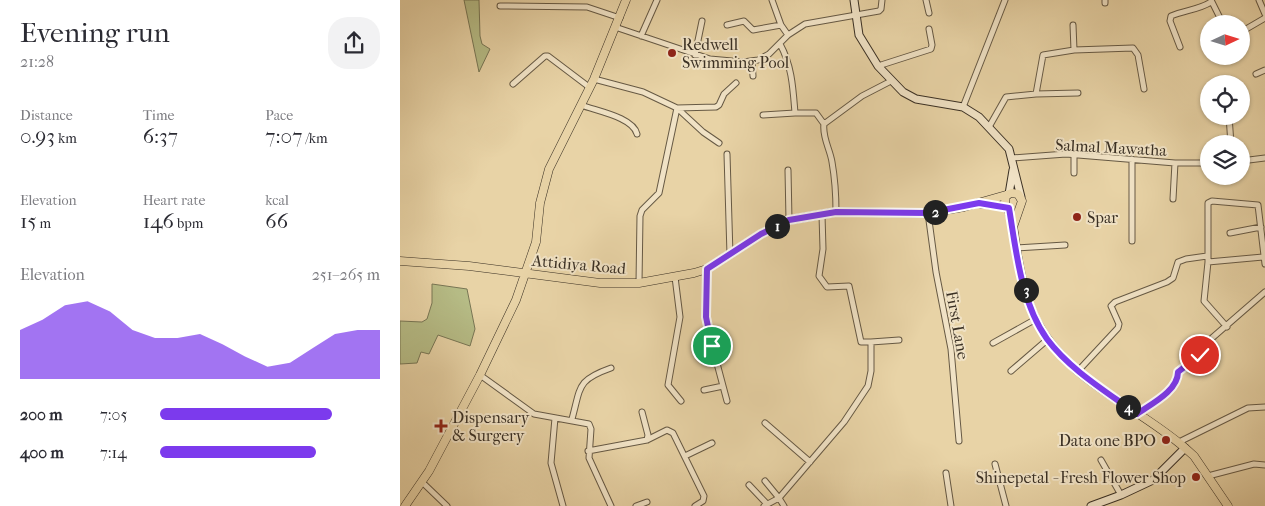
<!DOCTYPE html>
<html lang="en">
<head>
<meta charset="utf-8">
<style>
	:root { --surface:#fff; --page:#f2f2f3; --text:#2b2b33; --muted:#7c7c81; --accent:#7c3aed }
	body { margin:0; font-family:"IM FELL French Canon",serif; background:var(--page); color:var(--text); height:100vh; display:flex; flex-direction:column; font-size:19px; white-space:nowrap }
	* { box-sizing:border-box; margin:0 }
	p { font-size:16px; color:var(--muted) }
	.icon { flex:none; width:28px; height:28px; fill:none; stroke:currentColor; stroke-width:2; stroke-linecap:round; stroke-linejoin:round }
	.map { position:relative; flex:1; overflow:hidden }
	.side { display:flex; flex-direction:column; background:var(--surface); width:400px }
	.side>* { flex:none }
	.needle { width:32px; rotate:86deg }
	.fabs { position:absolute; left:800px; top:15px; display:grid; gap:10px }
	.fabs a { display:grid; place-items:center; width:50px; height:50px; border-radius:50%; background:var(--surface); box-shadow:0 1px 4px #0004; font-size:25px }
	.pin { position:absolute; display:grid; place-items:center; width:42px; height:42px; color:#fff; margin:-21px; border:2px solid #fff; border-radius:50%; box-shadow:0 1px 5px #0007 }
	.km { position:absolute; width:25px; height:25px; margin:-12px; border-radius:50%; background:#222; color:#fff; font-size:14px; line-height:25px; text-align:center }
	.round { display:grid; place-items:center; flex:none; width:52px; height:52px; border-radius:20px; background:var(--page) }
	.headline { display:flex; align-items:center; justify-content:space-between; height:85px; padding:0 20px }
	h1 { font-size:28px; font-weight:600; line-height:38px }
	.stats { display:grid; grid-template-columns:repeat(3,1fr); gap:8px; height:85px; padding:5px 20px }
	.stats div { display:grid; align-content:center }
	.stats b { font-size:21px; font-weight:600 }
	.stats small { font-size:14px; font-weight:400 }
	.stats p { font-size:14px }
	.chart { height:140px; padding:10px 20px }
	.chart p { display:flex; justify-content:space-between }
	.chart svg { width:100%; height:90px; margin-top:5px; fill:var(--accent); opacity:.7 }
	ul { padding:0 20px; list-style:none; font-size:16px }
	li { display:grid; grid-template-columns:80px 60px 1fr; align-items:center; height:38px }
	li i { height:12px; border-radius:6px; background:var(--accent) }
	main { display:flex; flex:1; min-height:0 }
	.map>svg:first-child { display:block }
</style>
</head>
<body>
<main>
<section class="side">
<div class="headline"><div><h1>Evening run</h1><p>21:28</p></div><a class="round"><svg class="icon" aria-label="share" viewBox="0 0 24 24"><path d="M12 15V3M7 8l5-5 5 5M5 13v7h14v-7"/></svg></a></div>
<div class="stats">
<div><p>Distance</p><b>0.93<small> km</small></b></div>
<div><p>Time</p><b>6:37</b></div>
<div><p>Pace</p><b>7:07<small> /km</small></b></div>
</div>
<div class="stats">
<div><p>Elevation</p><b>15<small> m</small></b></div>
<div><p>Heart rate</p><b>146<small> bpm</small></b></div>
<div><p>kcal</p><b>66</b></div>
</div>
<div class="chart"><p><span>Elevation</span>251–265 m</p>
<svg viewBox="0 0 160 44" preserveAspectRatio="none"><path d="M0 44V20L10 15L20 8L30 6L40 11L50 20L60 24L70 24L80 22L90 27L100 33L110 38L120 36L130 29L140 22L150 20L160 20V44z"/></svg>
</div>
<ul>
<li><b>200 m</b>7:05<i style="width:78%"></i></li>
<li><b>400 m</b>7:14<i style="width:71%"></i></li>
</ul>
</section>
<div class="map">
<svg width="865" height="506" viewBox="0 0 865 506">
	<rect width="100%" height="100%" fill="#e8d3a6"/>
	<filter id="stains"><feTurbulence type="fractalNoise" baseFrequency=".004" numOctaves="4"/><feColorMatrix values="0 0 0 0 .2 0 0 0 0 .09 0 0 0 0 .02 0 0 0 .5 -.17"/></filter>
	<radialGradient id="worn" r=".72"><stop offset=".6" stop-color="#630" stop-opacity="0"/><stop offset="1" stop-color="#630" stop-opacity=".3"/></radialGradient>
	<!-- green -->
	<path fill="#b6bc86" stroke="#787655" d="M64,0H79L80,36L82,44L90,49L79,72Z
		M32,284L67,289L75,329L70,346L38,335L29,354L21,352L17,363L0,364V321L22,322L27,319L32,303Z"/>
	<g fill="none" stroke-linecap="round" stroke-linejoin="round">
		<!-- street casing -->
		<g stroke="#665944" stroke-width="7">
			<path id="street" d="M372,0L381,25L388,35
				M526,0L529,13
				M705,0V3
				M811,0L823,24
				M859,0L865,14
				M100,6L187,7L220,18
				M327,25L344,21L353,30L381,25
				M215,27L310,59L343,62L358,60L369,54L388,35L405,24L479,11L481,9L482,0
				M841,32L865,18
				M241,36L257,0
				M380,44C392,66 393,88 395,113H416L424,124
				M780,47L770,21L771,16C785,10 798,10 811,2
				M674,50L733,48L738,55L744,89
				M295,55L302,21
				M352,61L353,76
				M478,66L531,49L532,45L529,29
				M856,74L865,70
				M194,79L243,92L277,108L316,107L319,105L324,94L336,83
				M822,80L823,84
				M113,84L145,56H148L189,87
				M636,94L678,93
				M181,105C196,111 233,117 237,134
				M563,107L605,0
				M277,108L303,132L319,143
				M363,115L395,113
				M829,116L831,144
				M589,127L606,97L636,94L643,55L674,50L673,25
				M327,154L330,255
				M674,155V173
				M611,158L666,154L775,163H809
				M732,159V241
				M841,161L865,158
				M388,170L389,220
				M773,199L775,163
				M436,212C436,195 435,179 432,162C430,149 422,137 424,124L462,96L491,81
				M528,213L536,272L551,349L559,441
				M830,233L861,227
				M616,248L665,245
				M808,262L863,257
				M307,269V326L327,401
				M275,277L280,317L268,385L281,401
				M239,283L240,216L242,210L259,193L277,108
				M827,327L804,301L808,262V203L812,201L858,205L865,264
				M812,338L865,292
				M471,342L499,340
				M593,343L636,319
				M611,371L647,340
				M678,371L718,328L719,324L711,306L715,302L767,282L773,278L778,262L786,259L807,256
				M80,375L134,414L189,424L191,429L189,458L211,506
				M304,390L323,386
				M242,412L248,435L247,440
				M738,414C752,404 778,391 778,372L800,355
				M155,418L151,463L163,506
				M172,419C181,386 177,380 211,368
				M365,423L410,462
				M779,442L848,408L865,407
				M188,451L247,440L267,430L273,433L304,496L303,501L295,506
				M285,456L312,443
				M701,460L721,495
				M595,464L606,506
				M546,473L551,506
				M808,476L854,464L865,465
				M22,482L47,506
				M349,485L367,504
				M236,506L247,502
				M364,506L379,498L365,481
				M384,506L379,498L444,422L468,386L471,371V342H461L449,286L427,287L419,276L423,249L422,215"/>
		</g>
		<!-- secondary casing -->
		<g stroke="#3a3024" stroke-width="9">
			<path id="secondary" d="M454,0L459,35L478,66L503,92L516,99L563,107L579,117L609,149L621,197
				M609,194L613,170
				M691,506L721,495L753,480L785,448"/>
		</g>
		<!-- primary casing -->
		<g stroke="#3a3024" stroke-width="9">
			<path id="primary" d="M581,204L606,206
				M613,227L622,201L618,194L612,193L606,195L605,204C613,216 614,233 616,247C620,271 625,298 636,320C666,380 737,406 785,448L794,456L828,506
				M0,261L69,266L200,283H239L294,273L307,269L361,234L389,220L436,212L528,213L564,207L606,195
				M5,506L29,471L80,375L116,300L136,242L140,203L149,169L194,79L226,0"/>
		</g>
		<!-- street -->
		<use href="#street" stroke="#f0e2c5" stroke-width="5"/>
		<!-- secondary -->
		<use href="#secondary" stroke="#f0e2c5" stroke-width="7"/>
		<!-- primary -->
		<use href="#primary" stroke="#e8d3a6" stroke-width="8"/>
	</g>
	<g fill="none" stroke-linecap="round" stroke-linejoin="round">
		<!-- route casing -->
		<g stroke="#fff" stroke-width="10">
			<path id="route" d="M312,346L306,317L307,269L361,234L389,220L436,212L528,213L579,203L609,208C616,250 621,303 647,339C670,370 707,392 737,414C751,404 778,391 778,372L800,355"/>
		</g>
		<!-- route -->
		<use href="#route" stroke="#7c3aed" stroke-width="6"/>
	</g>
	<!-- markers -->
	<g fill="#8f2418" stroke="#f0e2c5" stroke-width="2">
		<circle cx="272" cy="53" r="5"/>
		<circle cx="677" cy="217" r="5"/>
		<path d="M38.5 418.5h5v5h5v5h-5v5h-5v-5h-5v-5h5z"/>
		<circle cx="766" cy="440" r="5"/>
		<circle cx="796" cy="477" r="5"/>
	</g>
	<g text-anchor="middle" stroke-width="4" stroke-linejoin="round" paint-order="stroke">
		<!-- poi labels -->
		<g font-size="16" fill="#3a3024" stroke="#f0e2c5" text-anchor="start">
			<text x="282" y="50">Redwell<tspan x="282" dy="18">Swimming Pool</tspan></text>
			<text x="687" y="223">Spar</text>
			<text x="52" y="423">Dispensary<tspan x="52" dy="18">&amp; Surgery</tspan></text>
			<text x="756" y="446" text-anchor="end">Data one BPO</text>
			<text x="786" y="483" text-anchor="end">Shinepetal - Fresh Flower Shop</text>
		</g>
		<!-- street labels -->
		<g font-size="16" fill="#3a3024" stroke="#f0e2c5">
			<text transform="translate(711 147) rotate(3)" y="6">Salmal Mawatha</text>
			<text transform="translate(179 264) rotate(5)" y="6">Attidiya Road</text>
			<text transform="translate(558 325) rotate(80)" y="6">First Lane</text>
		</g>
	</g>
	<rect width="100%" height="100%" filter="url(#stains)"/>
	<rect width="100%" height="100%" fill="url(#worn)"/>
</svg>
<div class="fabs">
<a><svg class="needle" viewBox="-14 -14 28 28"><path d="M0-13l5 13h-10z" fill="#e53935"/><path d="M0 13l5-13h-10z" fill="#7c7c81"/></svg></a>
<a><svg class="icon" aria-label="locate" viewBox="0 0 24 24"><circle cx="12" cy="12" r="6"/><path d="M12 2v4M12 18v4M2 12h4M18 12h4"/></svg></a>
<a><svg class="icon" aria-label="layers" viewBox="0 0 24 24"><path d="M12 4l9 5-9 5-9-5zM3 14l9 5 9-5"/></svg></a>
</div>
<div class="pin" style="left:312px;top:346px;background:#1e9e55"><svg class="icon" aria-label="arrive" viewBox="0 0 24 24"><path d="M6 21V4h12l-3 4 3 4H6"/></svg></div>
<div class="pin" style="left:800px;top:355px;background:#d93025"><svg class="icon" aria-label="check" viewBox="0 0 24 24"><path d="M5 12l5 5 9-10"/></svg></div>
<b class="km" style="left:377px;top:226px">1</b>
<b class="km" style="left:535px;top:212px">2</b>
<b class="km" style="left:626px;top:290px">3</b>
<b class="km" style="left:728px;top:407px">4</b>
</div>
</main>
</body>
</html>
